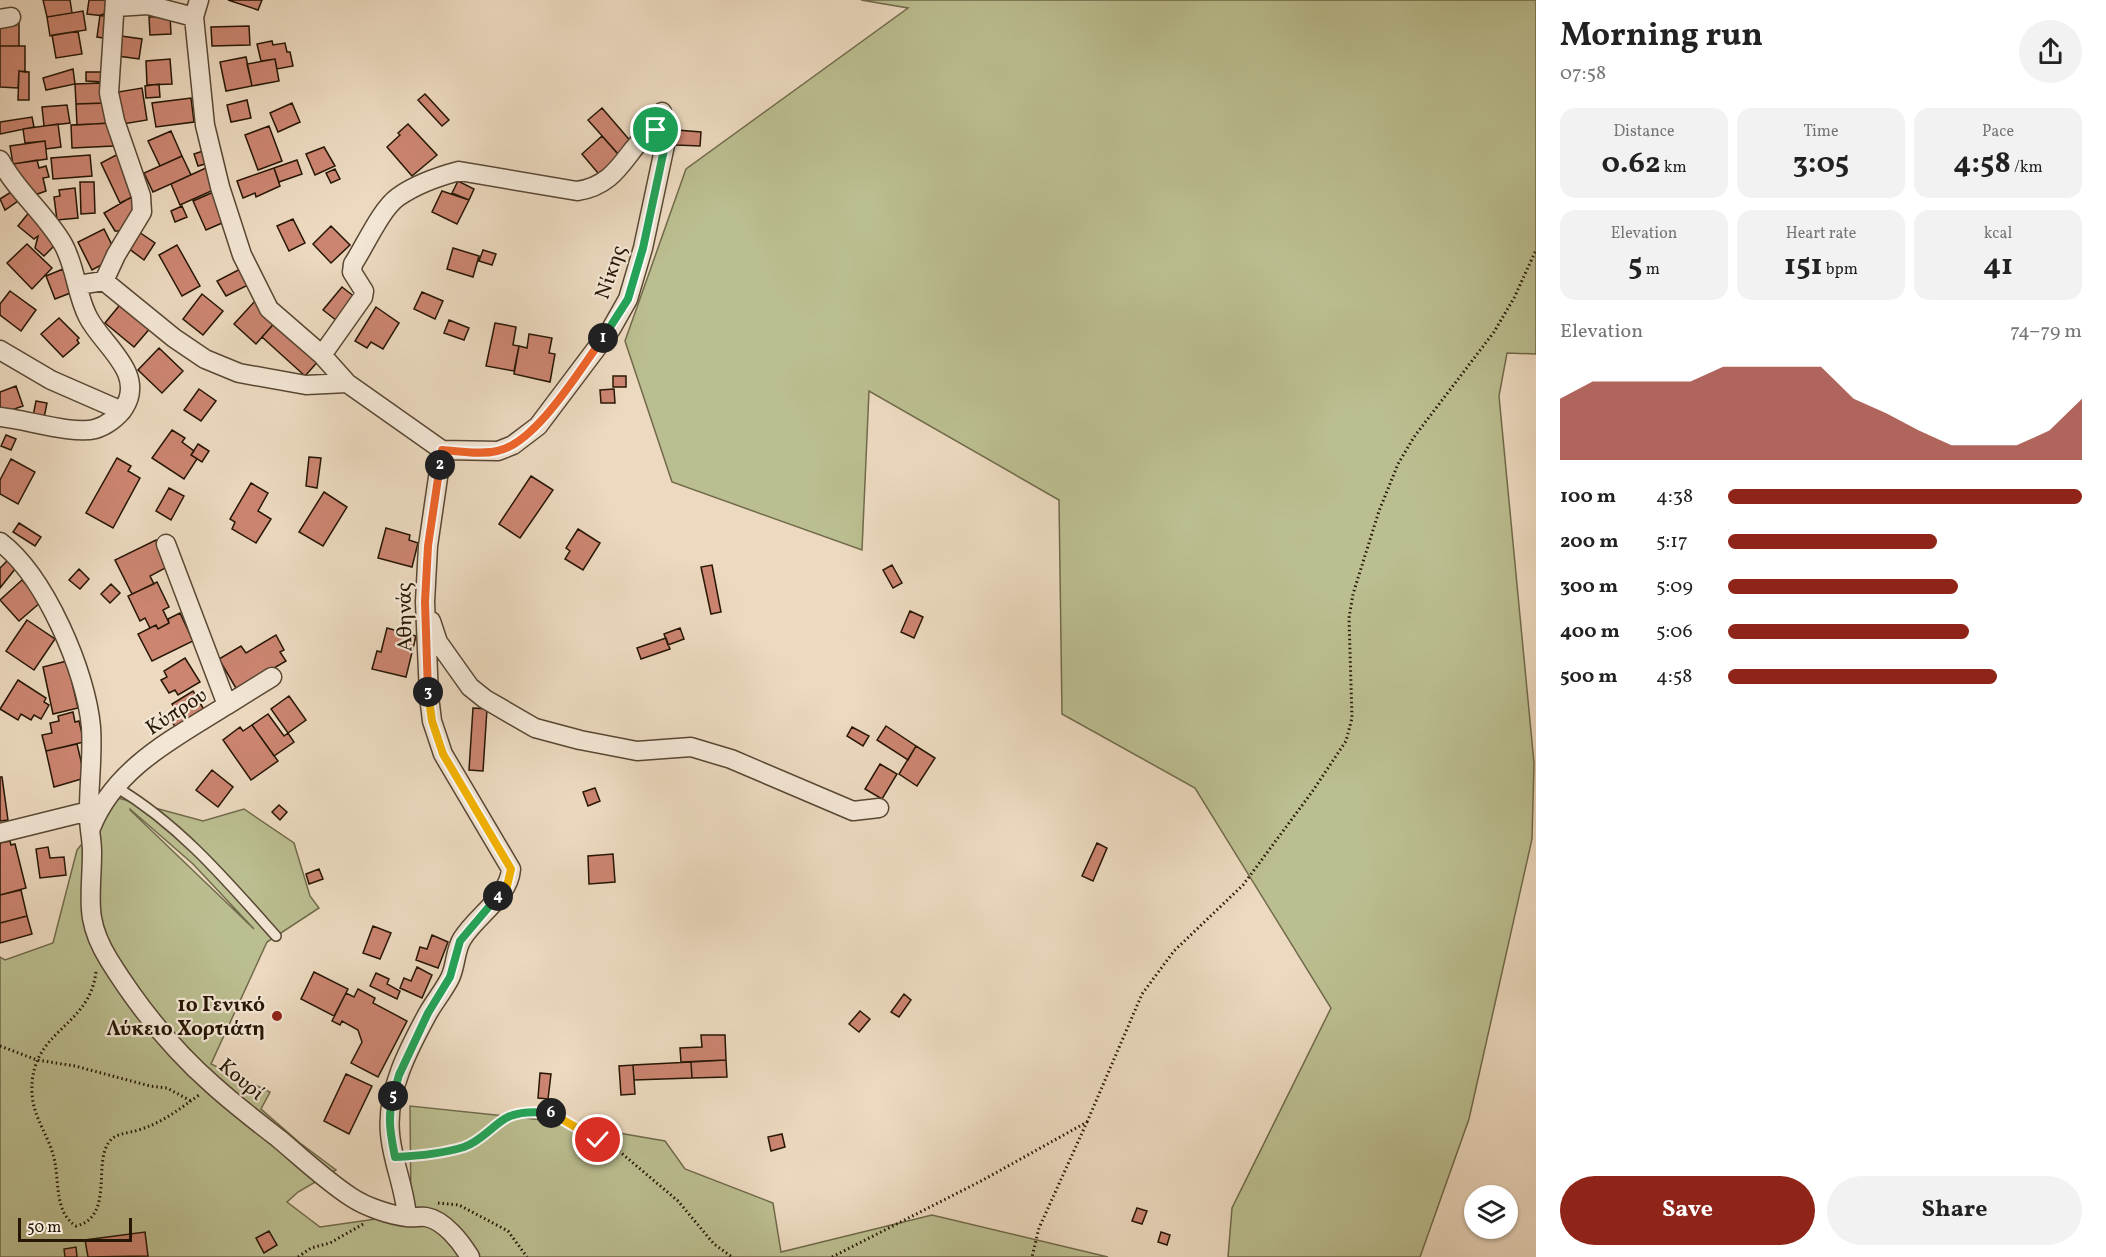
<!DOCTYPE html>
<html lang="en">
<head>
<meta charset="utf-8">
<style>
	:root { --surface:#fff; --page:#f2f2f2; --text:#222; --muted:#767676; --accent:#8f2418 }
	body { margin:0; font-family:Vollkorn,serif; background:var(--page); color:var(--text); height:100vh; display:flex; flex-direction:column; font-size:22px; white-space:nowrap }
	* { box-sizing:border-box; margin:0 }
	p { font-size:20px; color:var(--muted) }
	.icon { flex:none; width:33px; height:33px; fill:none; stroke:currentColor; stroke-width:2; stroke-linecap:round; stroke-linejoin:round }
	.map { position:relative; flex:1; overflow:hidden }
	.sheet { display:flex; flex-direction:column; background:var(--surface); width:570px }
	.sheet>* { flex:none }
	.fabs { position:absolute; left:1464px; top:1185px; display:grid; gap:12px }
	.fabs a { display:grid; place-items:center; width:54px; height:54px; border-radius:50%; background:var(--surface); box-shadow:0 2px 4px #0004; font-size:30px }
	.scale { position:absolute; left:18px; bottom:15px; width:114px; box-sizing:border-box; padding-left:6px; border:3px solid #261604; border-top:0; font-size:16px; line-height:21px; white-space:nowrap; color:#261604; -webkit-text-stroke:4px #f3e6d5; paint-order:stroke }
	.pin { position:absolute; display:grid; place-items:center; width:51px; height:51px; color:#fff; margin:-26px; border:3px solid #fff; border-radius:50%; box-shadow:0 2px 6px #0007 }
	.km { position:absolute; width:30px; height:30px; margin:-15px; border-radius:50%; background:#222; color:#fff; font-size:16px; line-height:30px; text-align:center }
	.round { display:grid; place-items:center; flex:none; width:63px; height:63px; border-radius:32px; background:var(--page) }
	.headline { display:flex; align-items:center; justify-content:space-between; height:102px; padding:0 24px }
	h1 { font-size:33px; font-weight:700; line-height:45px }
	.figures { display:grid; grid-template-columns:repeat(3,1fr); gap:9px; height:102px; padding:6px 24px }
	.figures div { display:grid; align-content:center; border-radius:15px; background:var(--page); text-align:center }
	.figures b { font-size:30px; font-weight:700 }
	.figures small { font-size:16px; font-weight:400 }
	.figures p { font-size:16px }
	.chart { height:168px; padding:12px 24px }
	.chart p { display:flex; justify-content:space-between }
	.chart svg { width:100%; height:108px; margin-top:6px; fill:var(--accent); opacity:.7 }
	.cta { display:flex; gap:12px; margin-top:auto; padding:12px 24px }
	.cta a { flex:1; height:69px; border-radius:36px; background:var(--accent); color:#fff; font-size:24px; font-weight:700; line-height:69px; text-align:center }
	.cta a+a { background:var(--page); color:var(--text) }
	ul { padding:0 24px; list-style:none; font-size:20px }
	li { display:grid; grid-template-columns:96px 72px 1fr; align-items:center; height:45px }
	li i { height:15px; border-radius:8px; background:var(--accent) }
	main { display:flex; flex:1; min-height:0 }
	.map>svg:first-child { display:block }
</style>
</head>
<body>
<main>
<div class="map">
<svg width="1536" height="1257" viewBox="0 0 1536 1257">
	<rect width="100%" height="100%" fill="#ecd9bf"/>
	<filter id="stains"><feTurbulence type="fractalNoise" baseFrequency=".00333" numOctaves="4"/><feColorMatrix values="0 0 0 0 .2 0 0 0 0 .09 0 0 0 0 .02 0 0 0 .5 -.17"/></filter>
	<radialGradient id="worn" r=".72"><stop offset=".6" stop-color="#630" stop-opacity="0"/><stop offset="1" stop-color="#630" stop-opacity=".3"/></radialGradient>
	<!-- green -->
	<path fill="#bbbe90" stroke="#706a4a" stroke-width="1.5" fill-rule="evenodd" d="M861,0H1536V354L1507,353L1499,396L1534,763L1532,839L1469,1119L1420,1257H1228L1232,1208L1331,1008L1195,788L1062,714L1059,500L869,391L862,550L672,482L625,341L686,169L908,8Z
		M118,798L203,821L244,809L294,843L310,896L319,908L267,942L211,1064L270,1092L261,1109L300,1143L336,1170L298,1192L287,1202L320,1227L411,1214L410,1106L543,1120L665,1141L685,1169L773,1203L781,1252L932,1215L1108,1257H0V957L5,960L53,943L77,850ZM130,809L193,864L254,929L130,810Z"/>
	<!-- building -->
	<path fill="#cc8571" stroke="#261604" stroke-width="1.5" d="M43,0H70L72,13L47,17Z
		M89,0H106L104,16L87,14Z
		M228,0H262L258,10Z
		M83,11L86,30L50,36L47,17Z
		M104,14L113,15L110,39L97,37L100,15Z
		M170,16L171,34L150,35L149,17Z
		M0,21H19V46H0Z
		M249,26L250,45L212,46L211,27Z
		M78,31L82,54L56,58L52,35Z
		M121,36L142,39L139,59L118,56Z
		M272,41L273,45L285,43L287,52H290L293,66L277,69L275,59L261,61L257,44Z
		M0,46H25V72L19,71L18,88L0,87Z
		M246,57L252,86L226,91L220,62Z
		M170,59L172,84L147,85L146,61Z
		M275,59L279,81L252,86L247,64Z
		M73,69L75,84L46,90L43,78Z
		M19,71L29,72V100H18Z
		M86,72H103V82L86,81Z
		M102,83L103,103L76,104L75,84Z
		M159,84L160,97L146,98L145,86Z
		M142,88L147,120L123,124L118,92Z
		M425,94L449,120L442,126L418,100Z
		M191,98L194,122L156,127L152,103Z
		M247,100L251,118L231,122L227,105Z
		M108,103L109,123L77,125L76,104Z
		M292,103L300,122L278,132L270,113Z
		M67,105L70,123L44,126L42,107Z
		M602,108L633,144L620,156L588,120Z
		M32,117L34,127L0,134V122Z
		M113,123L114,146L72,148L71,125Z
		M58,124L61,147L46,149L45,141L25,143L23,129Z
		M408,124L437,155L412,176L387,147L400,135L398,133Z
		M269,126L282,161L258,170L245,135Z
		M677,130L701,132L700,146L676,145Z
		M171,131L182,156L160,166L148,141Z
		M602,136L624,161L603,179L582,154Z
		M45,141L47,159L13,164L10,146Z
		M324,147L335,166L315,175L306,154Z
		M209,149L212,162L198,166L194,154Z
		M120,153L139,194L120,203L101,163Z
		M90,155L92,176L53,179L51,158Z
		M182,156L191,175L153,192L144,173Z
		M37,160L39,168L46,166L49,177L43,178L46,191L32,196L13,164Z
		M297,160L302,174L279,182L274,168Z
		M208,167L218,188L180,205L171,184Z
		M274,168L280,186L256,197L255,193L243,198L237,181Z
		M335,169L340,179L331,183L326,173Z
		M458,181L474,189L469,200L452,193Z
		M80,182H94L95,213L81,214Z
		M75,188L78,218L57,220L54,197L60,196L59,190Z
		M216,191L229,220L206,230L193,201Z
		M442,191L469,200L457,224L432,212Z
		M11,192L18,201L5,210L0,199Z
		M133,196L139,214L122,231H115L104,213Z
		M182,206L187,217L175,222L171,211Z
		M31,210L55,245L44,256L35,248L38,236L34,239L18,226Z
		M293,219L305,243L289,251L277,226Z
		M331,226L350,245L331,263L313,244Z
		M104,229L113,247L112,259L92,270L78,242Z
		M139,232L155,243L144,260L128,248Z
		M27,244L52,268L32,289L7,263Z
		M177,245L200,286L182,296L159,255Z
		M453,248L479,256L473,277L447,269Z
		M483,250L496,254L492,265L479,261Z
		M244,267L252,283L226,296L217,281Z
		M63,269L73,292L55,299L46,276Z
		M342,287L360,301L341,324L323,310Z
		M10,291L36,310L21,331L0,315V304Z
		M422,292L443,301L435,319L414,309Z
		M202,294L223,311L203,335L183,319Z
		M256,300L278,319L256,344L234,324Z
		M123,301L152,326L134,347L105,323Z
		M376,307L399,323L383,349L371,342L367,348L355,341Z
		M59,318L79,338L77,340L79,343L63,357L41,334Z
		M278,319L321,358L305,376L262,337Z
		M449,320L469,328L464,340L444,333Z
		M495,323L516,327L513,345L519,346L514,371L486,366Z
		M529,334L552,338L549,353L555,354L550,382L514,374L519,346L527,348Z
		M159,348L183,371L162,393L138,370Z
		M613,376H626V387H613Z
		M16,386L23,406L0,414V392Z
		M199,389L216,401L201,421L184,410Z
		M614,389L615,403H601L600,390Z
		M36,401L47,403L44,418L33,416Z
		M172,430L185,438L182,442L194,451L191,455L197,459L184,479L152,458Z
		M6,435L16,439L11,450L1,446Z
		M198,444L209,451L202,462L191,455Z
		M309,457L321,458L317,488L306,486Z
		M117,458L131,466L128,471L140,478L113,528L86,513Z
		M11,459L35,472L18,504L0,494V480Z
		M531,476L553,490L520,538L499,524Z
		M251,483L268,493L258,511L271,519L256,543L232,529L235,522L230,519Z
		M169,488L184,496L171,520L156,511Z
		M324,492L347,507L323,546L299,532Z
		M19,523L41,537L35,546L13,532Z
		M386,528L410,535L409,540L418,543L412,567L378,558Z
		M578,529L600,543L583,570L565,559L570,551L566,548Z
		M156,540L169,566L150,576L154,584L132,594L115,560Z
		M11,557L19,564L0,588V568Z
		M712,565L721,612L711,614L701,567Z
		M892,565L902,583L893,588L883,570Z
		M79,569L89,579L80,589L69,580Z
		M22,580L41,602L19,621L0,600Z
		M157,582L169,607L163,610L169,623L158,629L156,625L150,628L145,618L140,621L128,596Z
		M111,584L120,593L110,603L101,594Z
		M910,611L923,617L914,638L901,632Z
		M180,613L193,641L152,661L138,634L156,625L158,629L169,623L168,619Z
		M27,620L55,639L34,670L6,651Z
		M387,628L416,636L406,677L372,669L377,651L381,652Z
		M680,628L684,639L668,645L664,634Z
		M276,635L284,650L280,652L286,661L237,690L219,659L241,646L246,653Z
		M666,638L670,649L641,659L637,648Z
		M185,658L200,682L178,695L175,690L169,693L161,680L167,677L164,671Z
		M67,661L78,708L53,714L43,667Z
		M18,680L46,698L44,702L49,705L41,719L34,715L31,720L21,714L18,720L0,709Z
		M193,691L206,713L177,730L168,715L176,711L172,704Z
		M289,696L306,720L288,733L271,709Z
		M473,708L487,709L483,771L469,770Z
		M73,712L75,722L79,721L84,742L46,751L42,735L52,733L50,723L59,721L58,716Z
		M268,714L284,736L288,733L294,742L274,756L252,725Z
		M252,725L278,761L251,780L223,740L240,727L243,731Z
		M886,726L916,746L908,760L877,740Z
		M852,727L869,736L863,746L847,736Z
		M77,744L85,778L54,787L46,751Z
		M916,746L935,758L917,786L899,774Z
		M880,764L897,774L882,799L865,789Z
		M212,770L233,787L218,807L196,790Z
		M0,777H2L8,820L0,821Z
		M595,788L600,801L588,806L583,792Z
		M279,805L287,812L280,820L272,812Z
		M10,841L11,845L15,844L26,888L0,895V843Z
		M1097,843L1107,848L1093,881L1082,876Z
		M48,847L50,858L64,857L66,875L40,878L36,849Z
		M613,854L615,882L589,884L588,856Z
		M319,869L323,879L309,884L306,874Z
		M21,890L27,916L0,923V895Z
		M27,916L32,934L0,943V923Z
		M373,926L391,933L380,959L363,953Z
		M432,935L448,942L438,968L416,960L420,947L427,949Z
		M417,967L432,975L422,998L400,988L404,978L411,981Z
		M314,972L348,989L334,1016L301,999Z
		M376,973L389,979L387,984L400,991L397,999L370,986Z
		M358,989L375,998L373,1003L407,1021L378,1077L351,1063L362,1042L358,1030L342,1021L340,1025L332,1021L346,993L354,997Z
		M904,994L911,1000L899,1017L891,1012Z
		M860,1011L870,1019L859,1032L849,1024Z
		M701,1035H725L726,1060L681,1062L680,1048L702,1047Z
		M726,1060L727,1077L692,1078L691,1062Z
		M691,1062L692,1078L634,1080L633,1065Z
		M633,1065L635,1094L621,1095L619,1066Z
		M540,1073L551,1074L548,1099L538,1098Z
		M346,1074L372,1086L349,1134L324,1121Z
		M782,1134L785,1147L771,1151L768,1137Z
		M1137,1208L1147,1211L1142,1224L1132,1221Z
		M269,1231L277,1245L264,1253L256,1238Z
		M145,1232L148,1256L88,1257L85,1240Z
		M1161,1232L1170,1235L1167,1245L1158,1242Z
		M76,1247L77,1257H65L64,1249Z"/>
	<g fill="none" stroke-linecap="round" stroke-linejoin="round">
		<!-- service casing -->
		<g stroke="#584733" stroke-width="12">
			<path id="service" d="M116,787C180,825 227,881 276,936"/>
		</g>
		<!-- minor casing -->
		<g stroke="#584733" stroke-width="21">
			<path id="minor" d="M199,0L194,17L205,125L220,187L242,255L269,309L322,355L347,383
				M116,7L148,5L194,17
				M0,19L11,17
				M0,160C17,192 45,213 63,244C76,267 76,294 88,317C103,346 146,373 124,408C118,417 106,426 95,429C73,435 24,419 0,417
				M104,281L116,255L142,212L141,196L115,121L109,93L115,0
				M78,285L104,281L174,338L205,359L239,373L306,385L347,383L442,450L428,546L425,602L429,696L432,721L443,754L511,869C509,897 476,916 462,939C455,950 456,966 450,978C444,990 435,1001 428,1013C409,1048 386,1091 390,1133C392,1161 405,1188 407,1217
				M0,350L51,380L122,411
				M322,355L363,297L364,291L352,272L353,264C365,246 381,209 398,197C415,185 440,176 459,171L577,191C628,184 628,132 664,129
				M442,450L498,451L513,445L538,426L611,329L628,299L643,248L665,145L662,112
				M0,542C45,576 86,671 91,727C93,755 89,782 89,810C88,824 92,838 92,852C92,897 83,918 109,960C137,1005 173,1050 213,1085C234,1104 256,1121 278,1138C302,1158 325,1180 351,1197C366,1207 390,1215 407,1217C414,1218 420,1216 426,1217C444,1220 461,1242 470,1257
				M431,621L438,642L470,687L485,699L535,728L580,740L637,751L691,747L731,759L853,811L879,808
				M227,705L272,677
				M91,828C115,767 175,738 227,705L166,544
				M0,833L89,811"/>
		</g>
		<!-- path -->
		<path stroke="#261604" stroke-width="3" stroke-dasharray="1.5 3" stroke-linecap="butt" d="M96,972C89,1029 29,1030 32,1093C33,1119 51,1138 55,1163C59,1183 55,1213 76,1226C115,1217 92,1161 110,1141C115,1134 127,1133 135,1131C161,1124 178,1110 199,1095
			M0,1046L37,1060L75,1066L150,1086L167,1088L191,1101
			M1087,1122L1142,994L1174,951L1243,885L1312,792L1346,741L1352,718L1349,618L1353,594L1379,511L1398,464L1414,437L1494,332L1514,298L1536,250
			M410,1156L433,1155L465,1146L483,1137L506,1118L527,1112L550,1113L619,1151L678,1201L714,1244L732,1257
			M438,1203L459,1205L508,1231L527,1257
			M298,1257L311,1248L330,1243L365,1223
			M832,1257L983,1180L1087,1122L1039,1228L1032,1257"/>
		<!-- service -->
		<use href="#service" stroke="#f3e6d5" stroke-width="9"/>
		<!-- minor -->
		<use href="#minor" stroke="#f3e6d5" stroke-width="18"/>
	</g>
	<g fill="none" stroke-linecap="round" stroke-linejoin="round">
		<!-- split-1 casing -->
		<g stroke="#fff" stroke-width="12">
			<path id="split-1" d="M603,338L628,299L643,248L665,145L664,129L656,130"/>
		</g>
		<!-- split-2 casing -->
		<g stroke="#fff" stroke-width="12">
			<path id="split-2" d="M440,465L442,450C459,451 480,455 497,451C536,444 580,369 603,338"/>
		</g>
		<!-- split-3 casing -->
		<g stroke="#fff" stroke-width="12">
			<path id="split-3" d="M428,692L425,602L428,546L440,465"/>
		</g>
		<!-- split-4 casing -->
		<g stroke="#fff" stroke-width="12">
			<path id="split-4" d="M428,692L432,721L443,754L511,869L507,886L498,896"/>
		</g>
		<!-- split-5 casing -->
		<g stroke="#fff" stroke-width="12">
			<path id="split-5" d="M393,1096L399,1075L428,1013L450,977L460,941L498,896"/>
		</g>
		<!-- split-6 casing -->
		<g stroke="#fff" stroke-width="12">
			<path id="split-6" d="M393,1096C387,1117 391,1137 395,1157C419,1156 441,1154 464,1147C481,1141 491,1127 506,1118C519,1111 536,1112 551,1113"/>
		</g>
		<!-- split-7 casing -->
		<g stroke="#fff" stroke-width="12">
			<path id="split-7" d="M551,1113L598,1140"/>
		</g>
		<!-- split-1 -->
		<use href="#split-1" stroke="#22a559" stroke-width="8"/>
		<!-- split-2 -->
		<use href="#split-2" stroke="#f0652b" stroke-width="8"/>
		<!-- split-3 -->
		<use href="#split-3" stroke="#f0652b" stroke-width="8"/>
		<!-- split-4 -->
		<use href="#split-4" stroke="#f5b400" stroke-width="8"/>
		<!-- split-5 -->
		<use href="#split-5" stroke="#22a559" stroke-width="8"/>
		<!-- split-6 -->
		<use href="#split-6" stroke="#22a559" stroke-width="8"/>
		<!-- split-7 -->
		<use href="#split-7" stroke="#f5b400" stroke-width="8"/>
	</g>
	<!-- markers -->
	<circle fill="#8f2418" stroke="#f3e6d5" stroke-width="2" cx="277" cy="1016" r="6"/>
	<g text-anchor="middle" stroke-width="4.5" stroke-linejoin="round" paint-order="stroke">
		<!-- street labels -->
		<g font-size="21" fill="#261604" stroke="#f3e6d5">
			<text transform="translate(610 272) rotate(-71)" y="7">Νίκης</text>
			<text transform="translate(404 617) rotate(-91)" y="7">Αθηνάς</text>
			<text transform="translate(176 711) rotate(-33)" y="7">Κύπρου</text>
			<text transform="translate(242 1079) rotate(40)" y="7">Κουρί</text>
		</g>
		<!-- poi labels -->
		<g font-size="21" font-weight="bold" fill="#261604" stroke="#f3e6d5" text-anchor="end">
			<text x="265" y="1011">1ο Γενικό<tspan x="265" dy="24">Λύκειο Χορτιάτη</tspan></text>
		</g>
	</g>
	<rect width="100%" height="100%" filter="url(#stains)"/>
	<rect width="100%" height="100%" fill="url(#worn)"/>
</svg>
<div class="fabs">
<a><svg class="icon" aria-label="layers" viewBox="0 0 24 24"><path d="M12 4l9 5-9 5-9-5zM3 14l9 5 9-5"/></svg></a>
</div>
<div class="scale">50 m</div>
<div class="pin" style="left:656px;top:130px;background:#1e9e55"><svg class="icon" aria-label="arrive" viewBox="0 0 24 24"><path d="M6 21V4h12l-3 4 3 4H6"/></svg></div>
<div class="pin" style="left:598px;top:1140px;background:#d93025"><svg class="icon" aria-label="check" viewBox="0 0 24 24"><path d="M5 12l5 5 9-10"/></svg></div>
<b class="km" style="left:603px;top:338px">1</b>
<b class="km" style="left:440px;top:465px">2</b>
<b class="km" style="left:428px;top:692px">3</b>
<b class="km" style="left:498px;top:896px">4</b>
<b class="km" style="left:393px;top:1096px">5</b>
<b class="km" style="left:551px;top:1113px">6</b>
</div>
<section class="sheet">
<div class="headline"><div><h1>Morning run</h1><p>07:58</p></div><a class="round"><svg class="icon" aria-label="share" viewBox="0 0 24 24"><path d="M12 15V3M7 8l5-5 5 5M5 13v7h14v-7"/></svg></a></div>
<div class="figures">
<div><p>Distance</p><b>0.62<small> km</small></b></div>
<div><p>Time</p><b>3:05</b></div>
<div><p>Pace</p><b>4:58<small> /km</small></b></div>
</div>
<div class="figures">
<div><p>Elevation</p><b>5<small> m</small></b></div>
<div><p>Heart rate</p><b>151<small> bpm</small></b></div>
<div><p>kcal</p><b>41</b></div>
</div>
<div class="chart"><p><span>Elevation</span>74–79 m</p>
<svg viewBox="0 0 160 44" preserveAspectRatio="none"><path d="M0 44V19L10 12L20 12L30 12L40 12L50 6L60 6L70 6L80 6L90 19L100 25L110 32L120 38L130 38L140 38L150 32L160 19V44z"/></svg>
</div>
<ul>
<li><b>100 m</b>4:38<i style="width:100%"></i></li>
<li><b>200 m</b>5:17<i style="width:59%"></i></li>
<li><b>300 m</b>5:09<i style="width:65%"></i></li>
<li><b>400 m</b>5:06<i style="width:68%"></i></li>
<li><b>500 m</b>4:58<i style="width:76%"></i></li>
</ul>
<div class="cta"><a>Save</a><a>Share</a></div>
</section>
</main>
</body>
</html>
